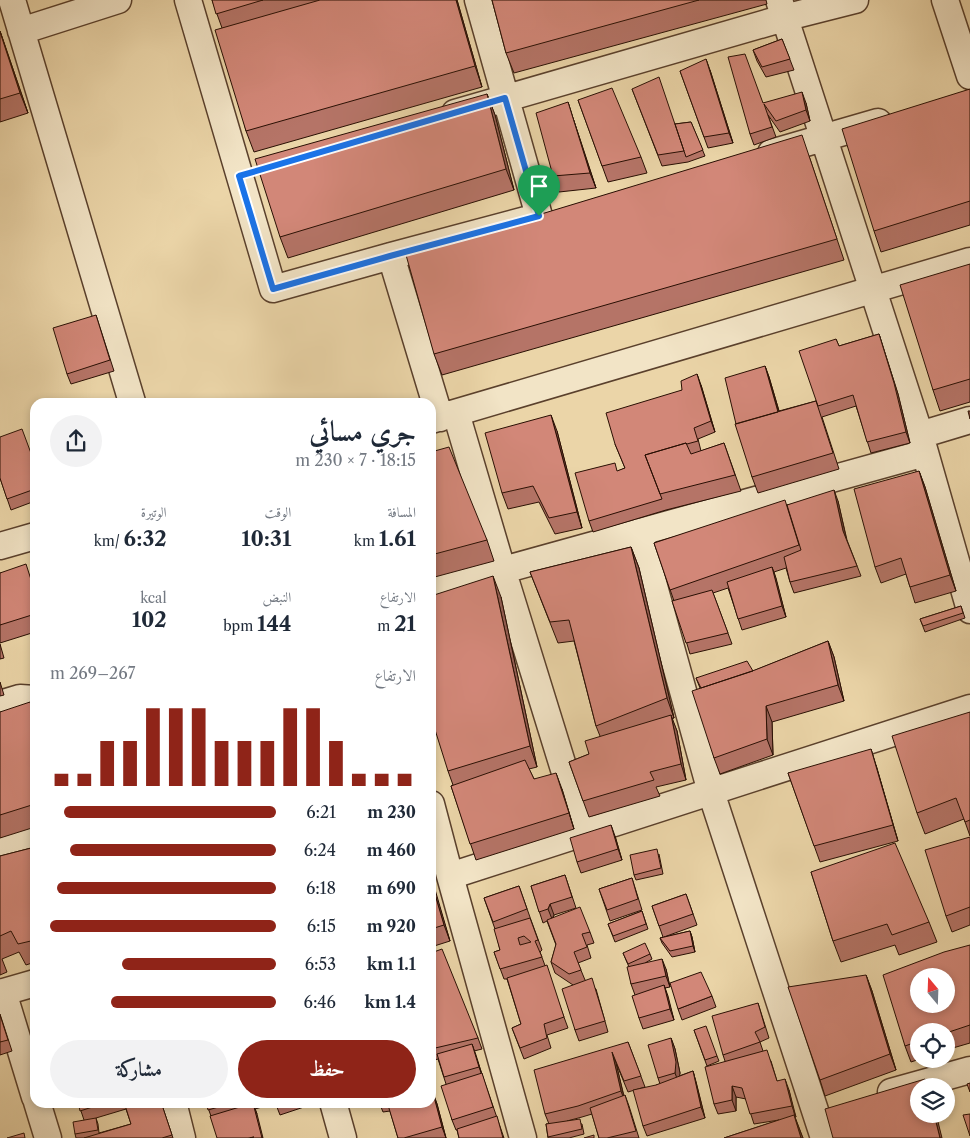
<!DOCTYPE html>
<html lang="ar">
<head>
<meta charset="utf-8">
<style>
	:root { --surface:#fff; --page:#f2f2f3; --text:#1f2937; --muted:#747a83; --accent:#8f2418 }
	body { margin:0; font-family:"Libre Caslon Text",Amiri,serif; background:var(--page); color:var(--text); direction:rtl; height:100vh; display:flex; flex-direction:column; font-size:19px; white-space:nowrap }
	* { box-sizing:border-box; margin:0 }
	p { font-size:16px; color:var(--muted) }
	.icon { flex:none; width:28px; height:28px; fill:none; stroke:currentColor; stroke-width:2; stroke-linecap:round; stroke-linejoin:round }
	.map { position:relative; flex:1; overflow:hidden; direction:ltr }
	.details { position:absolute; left:30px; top:398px; width:406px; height:710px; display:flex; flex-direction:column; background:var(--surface); border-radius:15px; box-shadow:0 2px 8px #0003; direction:rtl }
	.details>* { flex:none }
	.needle { width:32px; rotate:341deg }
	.controls { position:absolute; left:910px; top:968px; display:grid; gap:10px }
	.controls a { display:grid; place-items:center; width:45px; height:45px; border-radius:50%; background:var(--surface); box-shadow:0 2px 8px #0003; font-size:25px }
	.pin { position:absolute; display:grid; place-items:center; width:42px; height:42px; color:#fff; margin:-51px -21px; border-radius:50% 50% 50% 0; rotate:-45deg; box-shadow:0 0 5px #0007 }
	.pin .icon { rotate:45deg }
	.round { display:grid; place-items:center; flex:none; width:52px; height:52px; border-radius:26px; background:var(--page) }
	.headline { display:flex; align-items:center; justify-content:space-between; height:85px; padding:0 20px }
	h1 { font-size:28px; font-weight:800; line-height:38px }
	.stats { display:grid; grid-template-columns:repeat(3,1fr); gap:8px; height:85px; padding:5px 20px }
	.stats div { display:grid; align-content:center }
	.stats b { font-size:21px; font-weight:800 }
	.stats small { font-size:14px; font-weight:400 }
	.stats p { font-size:14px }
	.chart { height:140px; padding:10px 20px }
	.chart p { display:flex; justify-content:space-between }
	.chart svg { width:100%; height:90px; margin-top:5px; stroke:var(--accent); stroke-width:6 }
	.action { display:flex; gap:10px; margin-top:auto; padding:10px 20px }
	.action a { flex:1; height:58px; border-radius:30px; background:var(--accent); color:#fff; font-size:20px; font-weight:800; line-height:58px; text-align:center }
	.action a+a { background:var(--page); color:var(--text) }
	ul { padding:0 20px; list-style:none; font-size:16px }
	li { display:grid; grid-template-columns:80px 60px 1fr; align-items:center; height:38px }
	li i { height:12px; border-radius:6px; background:var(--accent) }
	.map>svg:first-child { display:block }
</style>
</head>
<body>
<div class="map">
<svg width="970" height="1138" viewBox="0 0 970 1138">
	<rect width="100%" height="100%" fill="#ebd5a8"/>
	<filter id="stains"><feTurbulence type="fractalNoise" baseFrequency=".004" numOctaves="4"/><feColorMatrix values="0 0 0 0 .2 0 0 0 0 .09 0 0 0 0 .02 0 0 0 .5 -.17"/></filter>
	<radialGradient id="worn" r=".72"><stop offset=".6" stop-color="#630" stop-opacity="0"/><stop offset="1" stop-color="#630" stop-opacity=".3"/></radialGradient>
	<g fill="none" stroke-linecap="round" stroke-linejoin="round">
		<!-- street casing -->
		<g stroke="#5a402c" stroke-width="29">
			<path id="street" d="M12,0L132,402
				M188,0L273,289L391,256L533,218
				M478,0L539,216
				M779,0L920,435L970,610
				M945,0L970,76
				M21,31L118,0
				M455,113L784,18L855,0
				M771,153L878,122
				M391,256L440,418
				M456,413L502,569L584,834
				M431,420L970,261
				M920,435L970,420
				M639,532L711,792L824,1138
				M0,546L35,536
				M431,590L925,453
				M0,704L20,698L35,699
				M431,804L450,876L523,1138
				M0,844L35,833
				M450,876L970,708
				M3,992L35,1097
				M0,993L35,983
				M891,1092L970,1070
				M37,1102L48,1138
				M173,1102L182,1138
				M333,1102L343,1138"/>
		</g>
		<!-- street -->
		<use href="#street" stroke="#f2e4c6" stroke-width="26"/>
	</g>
	<!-- wall -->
	<path fill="#b57467" stroke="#290f03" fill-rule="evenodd" d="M212,0H457L482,87L254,152L246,131L222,28Z
		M492,0H766L767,4L514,73L506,53Z
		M0,31L28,113L0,122Z
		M782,39L794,70L766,77L757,61L753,50Z
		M710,70L733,143L708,148L680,71Z
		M632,89L675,124L691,122L705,156L688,162L662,166Z
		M970,89V225L881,252L874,231Z
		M487,94L495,115L514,190L288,258L280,237Z
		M578,100L641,157L647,173L608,182Z
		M763,103H806L810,121L780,132L768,115L776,137L754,145L750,134Z
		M573,118L596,188L559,192L553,176Z
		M809,156L844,260L442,375L434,354Z
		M970,264V402L940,411L933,390Z
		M96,315L114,371L71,384L67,374Z
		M879,334L898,394L910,443L871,453L856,406L822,417L839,469L758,493L752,477L765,366L769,377L779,411L816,401L836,339L839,346Z
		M701,385L715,432L698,439L701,451L724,443L741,491L666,510L593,532L589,521L618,471L625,468L615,444L682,390Z
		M557,431L582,528L555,534L539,502L508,509L502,493Z
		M431,452L487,540L494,561L431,578Z
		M35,464V501L11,510L0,478Z
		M919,471L925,487L956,591L915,603L906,574L881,583L875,567Z
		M838,501L847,540L861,576L794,593L790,582L786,568L774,572L786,617L742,630L728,588L713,593L732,644L690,654L674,601L654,543L787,505Z
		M631,547L639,568L674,718L672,719L677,731L686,780L656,787L660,796L589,817L569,762L589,754L600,736L596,726L574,641L558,643L530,572Z
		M0,573L32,580L35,590V632L0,643Z
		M501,597L537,767L529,769L534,779L562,789L574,829L476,860L451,786L453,785L448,771Z
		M961,606L965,618L925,632L920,619Z
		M828,641L834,657L844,701L772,722L773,755L720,774L714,758L700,688L696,678L753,671Z
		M0,644L4,658L0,659Z
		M0,682L4,695L0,696Z
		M0,712L35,717V827L0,838Z
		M970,712V836L964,819L925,834L917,813Z
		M876,765L898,841L820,862L788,773Z
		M615,836L622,860L581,873L577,862Z
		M970,837V925L952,932L946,916Z
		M35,847V962L26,965L19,952L2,959L7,972L0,975V856Z
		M659,854L663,874L636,880L634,875Z
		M811,872L929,922L937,942L899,955L895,945L841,962L833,941Z
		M565,875L576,908L554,915L553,918L590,932L594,943L587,945L591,958L578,963L585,980L596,989L608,1032L579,1041L575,1030L573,985L555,973L551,962L556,945L547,921L543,923L531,886Z
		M632,878L642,910L610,921L599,889Z
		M431,879L450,941L431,947Z
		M519,886L531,920L542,950L540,952L568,1028L547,1035L551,1048L524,1059L512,1028L521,1024L507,979H504L494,952L500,950L495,929L484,898Z
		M686,894L697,925L664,937L690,931L692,937L695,952L672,957L662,943L660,938L663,937L652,906Z
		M642,911L648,929L615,942L608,924Z
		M970,945V1043L946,1050V1031H919V1059H920L911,1062L905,1046Z
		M431,953L478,1038L482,1049L474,1051L504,1138H459L457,1130H456L452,1120L446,1084L438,1059L431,1061Z
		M623,953L650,954L652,959L645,963L666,969L670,987L665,988L674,1020L643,1029L639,1018L635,995L631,984L629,967Z
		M866,975L872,991L896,1070L825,1096L820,1080Z
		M712,996L716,1007L682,1020L678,1009Z
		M758,1003L769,1038L760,1042L763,1051L771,1061L777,1081L789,1090L795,1117L803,1138H724L779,1120L754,1124L746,1099L736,1097V1111L718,1114L714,1104L725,1061L723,1055Z
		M0,1014L12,1051L0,1055Z
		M694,1030L717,1056L719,1061L707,1066Z
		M671,1038L675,1049L680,1073L679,1076L693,1071L696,1082L705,1118L647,1136L643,1126L656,1085L660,1084L658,1078Z
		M628,1042L645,1087L628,1092L616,1063L624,1096L625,1095L629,1106L639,1138H599L592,1114L582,1117L567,1121L582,1124L584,1134L569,1138H548L546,1124H549L545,1114Z
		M431,1092V1093H433L437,1104L446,1138H398L390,1111L383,1112L379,1102H431Z
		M78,1102H161L173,1138H76L75,1134L84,1120ZM126,1109L131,1124L99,1133L98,1124L96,1118Z
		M206,1102H260L262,1107L255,1109L257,1114L212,1119Z
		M275,1102H319L280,1115Z"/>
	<!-- shaded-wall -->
	<path fill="#935e54" stroke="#290f03" d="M456,0H457L482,87L475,66Z
		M0,31L28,113L20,93Z
		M706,59L710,70L733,143L729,133Z
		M802,92L806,103L810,121L806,110Z
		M487,94L495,115L514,190L506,169Z
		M568,102L573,118L596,188L590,173Z
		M879,334L898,394L910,443L906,432Z
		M765,366L769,377L784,428L780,417Z
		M697,374L701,385L715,432L711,421Z
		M551,415L557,431L582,528L577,512Z
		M919,471L925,487L956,591L950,575Z
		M834,490L838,501L847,542L843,531Z
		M631,547L639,568L674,718L667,698Z
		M772,567L776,578L786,617L782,606Z
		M493,576L501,597L537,767L530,746Z
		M828,641L834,657L844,701L838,685Z
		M766,706L772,722L773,755L767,739Z
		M671,715L677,731L686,780L681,764Z
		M871,749L876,765L898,841L893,825Z
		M556,773L562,789L574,829L569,813Z
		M611,825L615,836L622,860L618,849Z
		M431,879L434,886L450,941L444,925L431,881Z
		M550,904L554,915L552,919L548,909Z
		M690,931L692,937L695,952L693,946Z
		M662,959L666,969L670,987L666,976Z
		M866,975L872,991L896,1070L890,1054Z
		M664,985L668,996L674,1020L670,1009Z
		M671,1038L675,1049L680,1073L679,1084L675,1073Z
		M472,1044L476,1055L483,1078L479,1067Z
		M612,1052L616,1063L625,1102L621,1091Z
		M693,1071L696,1082L705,1118L701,1107Z
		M785,1079L789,1090L796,1117L792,1106Z
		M732,1086L736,1097V1111L732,1100Z
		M433,1093L437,1104L446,1138L442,1127Z
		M253,1103L257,1114L263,1138H262L260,1135Z
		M934,1114H936L942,1138H940Z
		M794,1115L802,1136L803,1138H801Z"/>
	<!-- building -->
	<path fill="#d28778" stroke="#290f03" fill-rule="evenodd" d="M212,0H263L216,14Z
		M320,0H456L475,66L246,131L215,30Z
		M492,0H699L506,53Z
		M0,32L20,93L0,99Z
		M782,39L790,59L762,67L753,50Z
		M745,54L763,103L802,92L806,110L776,121L764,104L772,127L750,134L728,57Z
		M706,59L729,133L704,137L680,71Z
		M659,77L684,151L658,155L632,89Z
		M612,88L641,157L602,166L578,100Z
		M970,89V201L874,231L842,129Z
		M487,94L506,169L280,237L255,159Z
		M568,102L590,173L553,176L536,113Z
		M691,122L703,150L686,157L675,124Z
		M802,135L837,239L434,354L406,255Z
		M970,264V379L933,390L900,285Z
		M96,315L110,360L67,374L53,328Z
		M879,334L894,383L906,432L867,442L853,395L818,406L799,351L836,339L839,346Z
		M765,366L778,412L736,424L725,378Z
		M697,374L711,421L694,428L698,441L687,444L686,443L645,455L662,499L589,521L575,473L615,463L617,471L625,468L615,444L606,413L682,390L681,381Z
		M816,401L833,453L752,477L735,424Z
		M968,411H970V419Z
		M551,415L577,512L549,518L533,486L502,493L485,433Z
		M22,429L35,464V489L7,499L0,478V437Z
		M686,443L691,454L724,443L735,475L660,494L645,455Z
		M449,447L487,540L431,555V452Z
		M919,471L950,575L910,587L901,558L875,567L854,489Z
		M834,490L843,531L857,566L790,582L784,557L801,550L787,505Z
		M785,500L799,545L670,590L654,543Z
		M631,547L667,698L596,726L569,620L550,622L530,572Z
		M26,564L35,592V614L0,625V573Z
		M772,567L782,606L738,619L727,582Z
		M493,576L530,746L448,771L431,717V596Z
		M712,590L728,633L686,643L672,601Z
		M961,606L963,613L923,626L920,619Z
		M828,641L838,685L766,706L767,739L714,758L692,691L755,670Z
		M747,661L753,671L701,688L696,678Z
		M30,702L35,719V804L0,815V712Z
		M970,712V820L965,822L956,798L917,813L892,736Z
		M671,715L681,764L650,772L654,780L583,801L569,762L589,754L585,741Z
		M871,749L893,825L814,846L788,773Z
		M525,760L534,779L556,773L569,813L470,844L451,786Z
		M611,825L618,849L577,862L570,838Z
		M970,837V907L946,916L925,850Z
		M895,843L929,922L892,935L887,924L833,941L811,872Z
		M35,847V940L18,944L11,931L0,936V856Z
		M657,849L661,868L634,875L630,855Z
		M565,875L572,897L550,904L548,909L539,912L531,886Z
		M632,878L638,899L607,910L599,889Z
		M431,881L444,925L431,929Z
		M519,886L527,909L493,922L484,898Z
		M686,894L693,914L659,926L652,906Z
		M580,907L590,932L582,934L587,947L574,952L581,970L569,974L551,962L556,944L547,920Z
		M642,911L646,924L613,936L608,924Z
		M530,918L538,940L535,941L542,957L500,969L494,952L500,950L494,929ZM524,936L531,942L520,945L518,938Z
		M690,931L693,946L670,951L660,938Z
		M645,943L650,954L628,964L623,953Z
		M970,945V1025L946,1033V1031H919V1041L905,1046L883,975L944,952ZM919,976H946V1004H919Z
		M442,949L478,1038L431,1049V953Z
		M662,959L666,976L631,984L627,967Z
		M547,965L564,1017L544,1024L547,1038L520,1048L512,1028L521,1024L507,978Z
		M701,972L712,996L678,1009L670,983Z
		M866,975L890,1054L820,1080L788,987Z
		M592,978L605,1021L575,1030L562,989Z
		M664,985L670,1009L639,1018L632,996Z
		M758,1003L765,1027L755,1032L760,1042L723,1055L712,1016Z
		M0,1015L8,1040L0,1042Z
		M706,1026L717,1056L705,1060L694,1030Z
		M671,1038L676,1062L675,1073L658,1078L648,1045Z
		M628,1042L641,1076L624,1081L612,1052L621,1091L578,1106L545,1114L534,1070Z
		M472,1044L479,1067L444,1077L437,1054Z
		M767,1050L777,1081L785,1079L792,1106L750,1114L742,1088L732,1086V1100L714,1104L705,1067Z
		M693,1071L701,1107L643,1126L633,1090L656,1085Z
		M482,1073L493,1107L452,1120L441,1086Z
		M925,1079L927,1086H919V1114H934L940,1138H833L825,1109Z
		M970,1083V1092L967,1084Z
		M431,1093H433L442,1127L404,1138H398L388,1105L398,1102H431Z
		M625,1095L636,1131L607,1138H599L590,1108Z
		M78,1102H108L80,1111Z
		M124,1102H161L172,1135L162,1138H84L131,1124Z
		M206,1102H236L208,1110Z
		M253,1103L262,1138H250L254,1137L248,1138H217L210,1116Z
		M970,1114V1136L963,1115Z
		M794,1115L801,1138H724Z
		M497,1116L503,1138H459L457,1129Z
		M96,1118L98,1130L75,1134L73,1122Z
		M580,1119L582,1129L548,1137L546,1124Z
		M24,1133L25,1138H7Z
		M594,1135V1138H584Z"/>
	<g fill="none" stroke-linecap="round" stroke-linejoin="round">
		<!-- route casing -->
		<g stroke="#fff" stroke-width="10">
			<path id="route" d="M505,98L539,216L390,256L273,289L239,176Z"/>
		</g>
		<!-- route -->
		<use href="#route" stroke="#1a73e8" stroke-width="6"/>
	</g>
	<rect width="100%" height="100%" filter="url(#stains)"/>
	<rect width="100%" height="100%" fill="url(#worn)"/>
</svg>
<div class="controls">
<a><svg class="needle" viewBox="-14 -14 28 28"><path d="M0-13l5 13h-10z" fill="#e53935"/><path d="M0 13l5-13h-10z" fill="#747a83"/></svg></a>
<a><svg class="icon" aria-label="locate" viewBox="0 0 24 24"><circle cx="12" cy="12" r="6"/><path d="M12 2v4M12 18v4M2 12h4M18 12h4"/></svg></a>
<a><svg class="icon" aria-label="layers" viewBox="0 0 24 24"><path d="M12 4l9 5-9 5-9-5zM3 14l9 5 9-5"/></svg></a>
</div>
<div class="pin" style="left:539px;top:216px;background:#1e9e55"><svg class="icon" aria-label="arrive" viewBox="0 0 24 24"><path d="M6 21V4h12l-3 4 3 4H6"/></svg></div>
<section class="details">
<div class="headline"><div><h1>جري مسائي</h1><p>18:15 · 7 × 230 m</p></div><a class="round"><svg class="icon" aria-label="share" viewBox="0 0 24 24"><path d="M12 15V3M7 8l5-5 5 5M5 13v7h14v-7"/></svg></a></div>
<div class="stats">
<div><p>المسافة</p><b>1.61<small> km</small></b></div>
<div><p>الوقت</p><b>10:31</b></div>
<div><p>الوتيرة</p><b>6:32<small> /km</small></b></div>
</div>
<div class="stats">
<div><p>الارتفاع</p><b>21<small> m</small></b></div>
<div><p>النبض</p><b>144<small> bpm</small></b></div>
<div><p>kcal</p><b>102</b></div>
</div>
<div class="chart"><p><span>الارتفاع</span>267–269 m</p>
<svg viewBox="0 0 160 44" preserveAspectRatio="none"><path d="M5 44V38M15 44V38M25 44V22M35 44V22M45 44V6M55 44V6M65 44V6M75 44V22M85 44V22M95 44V22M105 44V6M115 44V6M125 44V22M135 44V38M145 44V38M155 44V38"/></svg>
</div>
<ul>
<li><b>230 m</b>6:21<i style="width:94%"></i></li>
<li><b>460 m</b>6:24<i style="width:91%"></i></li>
<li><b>690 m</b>6:18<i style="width:97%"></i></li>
<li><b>920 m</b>6:15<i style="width:100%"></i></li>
<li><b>1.1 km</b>6:53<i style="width:68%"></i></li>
<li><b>1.4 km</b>6:46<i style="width:73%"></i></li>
</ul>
<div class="action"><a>حفظ</a><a>مشاركة</a></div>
</section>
</div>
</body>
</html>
